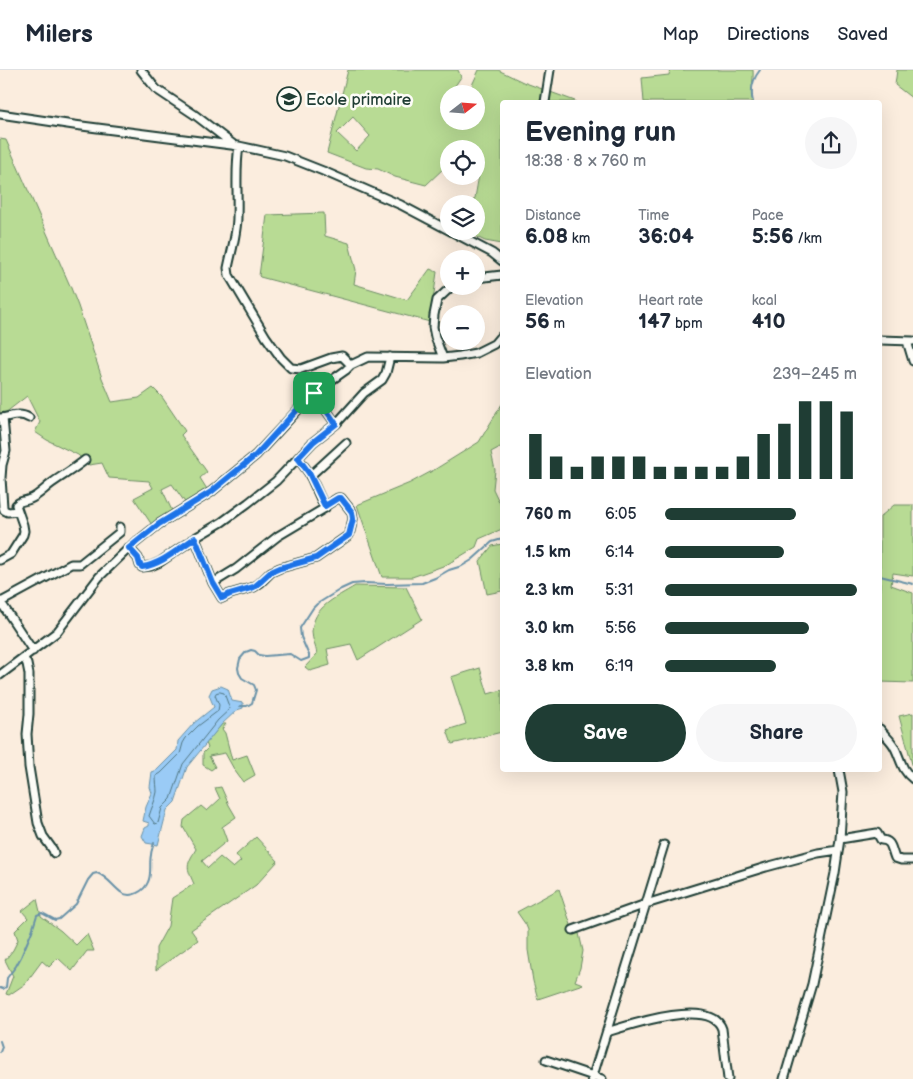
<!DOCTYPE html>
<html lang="en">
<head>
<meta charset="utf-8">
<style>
	:root { --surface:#fff; --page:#f6f6f7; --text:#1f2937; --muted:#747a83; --line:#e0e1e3; --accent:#1f3d34 }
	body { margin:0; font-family:"Balsamiq Sans",sans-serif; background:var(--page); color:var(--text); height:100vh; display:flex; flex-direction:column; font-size:19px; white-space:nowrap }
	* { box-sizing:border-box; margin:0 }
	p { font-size:16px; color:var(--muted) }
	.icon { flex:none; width:28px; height:28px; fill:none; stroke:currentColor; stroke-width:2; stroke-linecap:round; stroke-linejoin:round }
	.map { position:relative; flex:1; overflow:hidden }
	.drawer { position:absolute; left:500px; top:30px; width:382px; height:672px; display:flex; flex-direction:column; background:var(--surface); border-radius:5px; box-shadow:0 5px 20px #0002 }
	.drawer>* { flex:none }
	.needle { width:32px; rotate:73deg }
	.controls { position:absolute; left:440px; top:15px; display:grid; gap:10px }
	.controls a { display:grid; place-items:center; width:45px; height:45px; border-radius:50%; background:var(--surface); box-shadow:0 5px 20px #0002; font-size:25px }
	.pin { position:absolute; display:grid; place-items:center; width:42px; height:42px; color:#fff; margin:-21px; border-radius:10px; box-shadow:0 2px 8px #0006 }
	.round { display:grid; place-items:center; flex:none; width:52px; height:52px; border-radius:26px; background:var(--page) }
	.summary { display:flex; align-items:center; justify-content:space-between; height:85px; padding:0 25px }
	h1 { font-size:28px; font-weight:700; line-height:38px }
	.figures { display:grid; grid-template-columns:repeat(3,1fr); gap:8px; height:85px; padding:5px 25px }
	.figures div { display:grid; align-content:center }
	.figures b { font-size:21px; font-weight:700 }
	.figures small { font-size:14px; font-weight:400 }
	.figures p { font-size:14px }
	.chart { height:140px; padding:10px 25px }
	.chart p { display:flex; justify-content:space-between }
	.chart svg { width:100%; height:90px; margin-top:5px; stroke:var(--accent); stroke-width:6 }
	.button { display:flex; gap:10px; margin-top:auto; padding:10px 25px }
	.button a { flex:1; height:58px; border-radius:30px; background:var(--accent); color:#fff; font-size:20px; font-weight:700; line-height:58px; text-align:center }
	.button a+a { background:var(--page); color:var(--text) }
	ul { padding:0 25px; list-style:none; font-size:16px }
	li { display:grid; grid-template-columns:80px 60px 1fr; align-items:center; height:38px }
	li i { height:12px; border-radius:6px; background:var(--accent) }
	header { display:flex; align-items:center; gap:30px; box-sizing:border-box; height:70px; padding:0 25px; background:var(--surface); border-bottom:1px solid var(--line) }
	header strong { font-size:24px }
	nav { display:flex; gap:28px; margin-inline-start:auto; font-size:18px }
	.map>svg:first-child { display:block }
</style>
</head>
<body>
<header>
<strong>Milers</strong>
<nav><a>Map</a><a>Directions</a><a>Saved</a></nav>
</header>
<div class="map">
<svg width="913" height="1009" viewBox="0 0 913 1009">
	<rect width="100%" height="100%" fill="#fbedde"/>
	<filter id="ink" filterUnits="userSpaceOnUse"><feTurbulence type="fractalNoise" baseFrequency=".02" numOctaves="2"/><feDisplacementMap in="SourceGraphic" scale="10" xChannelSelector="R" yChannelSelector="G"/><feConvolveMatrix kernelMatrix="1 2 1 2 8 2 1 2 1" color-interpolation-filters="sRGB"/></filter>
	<g filter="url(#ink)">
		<!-- green -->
		<path fill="#b8db94" stroke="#6c8c64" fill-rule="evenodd" d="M348,0H458L461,7L451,22L452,24H449V51H476V24H468L479,0H498L523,12L575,31V32H502V174L485,171L464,161H476V134H471L475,128L479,105L466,115L455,106H476V79H449V101L444,98L426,115L395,107L378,99L366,98L327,83ZM353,47L370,66L356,81L337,63Z
			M670,0H753C754,11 750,21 753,32H644L642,8L669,5Z
			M897,0H913V29L895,15Z
			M0,69L6,70L71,218L78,236L102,308L112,332L139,328L153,318L162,327L185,361L181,365L207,402L200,408L210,424L189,438L172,414L162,419L174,445L152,455L134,428L153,418L149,411L109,408L102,393L89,395L78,385L47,370L35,362L40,352L27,326L0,347Z
			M324,143L325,166L349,173L356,200L354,214L407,230L430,199L437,202L430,252L260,207L259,206L267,145Z
			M502,334V376L491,382L495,400L493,419L502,438V459L479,469L476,477L446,495L412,507H382L357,435L410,413L434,400L479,372Z
			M894,435H913V506L893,503L891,515L913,523V613L880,612V447Z
			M502,474V521L487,524L480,491L492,476Z
			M355,516L406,517L422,549L358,590L351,574L327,579L330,595L310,601L305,597L317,584C316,577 312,569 312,562C313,536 336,528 355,516Z
			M480,598L488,624L502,620V662L452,674L447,660L466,654L451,607Z
			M913,643V698L899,646Z
			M222,654H226L222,659L225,663L232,690L247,685L255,705L243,712L235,701L225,683L209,686L215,697L211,700L203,695V683L208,678L206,673Z
			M221,717L229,735L236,747L222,757L227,771L202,791L208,798L220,787L233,798L241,791L236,785L256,767L278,791L256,815L191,860L198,870L156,900V878L168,856L172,828L194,814C186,796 186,796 196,779L183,757L184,750L201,736L207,741L220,729L215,718Z
			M559,819L571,855L570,861L578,859L583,881L580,898L575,911L583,914L538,929L533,911L528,880V860L526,855L517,842Z
			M37,829L41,846L61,861L76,875L87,864L94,881H87L72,901L58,888L49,897L42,891L25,914L9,925L6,924L13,906L5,890L13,880L18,870L15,861L28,848L22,841Z"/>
		<!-- water -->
		<path fill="#9acbf6" stroke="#6992a8" d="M221,616L228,619L232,631L243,633V638L237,640L222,654L187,697L175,732L167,740L158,775L146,773L142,766L145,758L149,756V753L143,751L146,737L152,723L150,717L152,702L157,700L177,680L178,671L194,653L214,637L209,625L212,619Z"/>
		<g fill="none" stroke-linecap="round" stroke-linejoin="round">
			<!-- shore -->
			<path stroke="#507682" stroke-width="1" d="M220,622L224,623L230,639L218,650L183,694L171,729L162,738L158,753L155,754L149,746C151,739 156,729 157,722C157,717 156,712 156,706L161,703L180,684L183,673L186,668L198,656L218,641L219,635L215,625L216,623Z"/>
			<!-- stream -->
			<path stroke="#6992a8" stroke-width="2" d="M753,32C750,20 752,10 760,0
				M502,404V408
				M502,422L501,428L502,430
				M880,506L913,514
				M240,636H247L252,633L256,620L254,615L242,608L239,603L238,598L240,589L246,582L251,580L255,581L259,585L265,586L290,584L301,591L309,588V585L307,581L301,567L300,558L313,538L317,534L341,519L352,514L365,513L387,514L422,513L435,508L449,500L462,496L472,490L492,472L502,469
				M0,918L3,919L6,917L7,908L16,896L21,887L32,861L37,845L42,843L55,850L59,849L76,834L88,810L93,804L97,803C108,807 113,817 122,823C131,828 144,822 148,812C152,804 149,793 151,785C151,781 153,777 154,773
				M0,971L2,977L0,982"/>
			<!-- minor casing -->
			<g stroke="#1f3d34" stroke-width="11">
				<path id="minor" d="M141,0L156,19L195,45L234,75
					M545,32L550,0
					M0,44L74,55L239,76L285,86L323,101L401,135L492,183L502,191
					M239,76C235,100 238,123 237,147C237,163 231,183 228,198L229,205L266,267L281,288L291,298L301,299L331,288L342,286L351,295
					M476,208L502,205
					M880,270L913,271
					M907,271L913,291
					M443,288L435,267L433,257L434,245L437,230L452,216
					M314,323L336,354
					M0,348C10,347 19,342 29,348
					M3,348L6,381L2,395L1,408L3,437L4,440L8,442L18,441
					M310,406L346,373
					M195,468L213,513L222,528L230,524L254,517L260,513L271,502L280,498L316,488L349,465L353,449L352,442L341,428H338L325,436
					M129,478L138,488L140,495L142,497L151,496L160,492L195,468L222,452L248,433L276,411L313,372L336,354L364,323L382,310L386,303L390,287
					M0,490L11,484L23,465L24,461L23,455L16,435C20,430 24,432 30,429C38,426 45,418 52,413C63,405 74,399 85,390
					M213,513L236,499L278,466L325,438L309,403L298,388
					M0,531L33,581
					M1,532L71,494H80L120,462V457
					M24,588L27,594L29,604V644L27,664L29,697L38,753L43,766L53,780L54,783
					M0,605L57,562L99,507L129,478L159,454L211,422L256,385L307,330L319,319L346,300L351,295L368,287L443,288L460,286L476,283L494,274L499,268L502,266
					M880,659C885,666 892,671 895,678C901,690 902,701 913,709
					M840,769L877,763L881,770C892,770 891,779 895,788L901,790H913
					M573,860L646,834L766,797L818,783L838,780
					M607,962C629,955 712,927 722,959L728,1009
					M546,990L602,1009
					M592,1009L664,775
					M784,1009L812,914L835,803L840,769L843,722L839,700"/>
			</g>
			<!-- minor -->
			<use href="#minor" stroke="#fdfcf7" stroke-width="7"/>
		</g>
	</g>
	<g fill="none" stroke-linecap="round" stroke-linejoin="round" filter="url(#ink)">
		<!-- route casing -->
		<g stroke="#fff" stroke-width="10">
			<path id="route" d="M314,323L336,354L313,372L298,388L309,403L325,436L338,428H341L352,442L353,449L349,465L316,488L280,498L271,502L260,512L254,517L230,524L222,528L213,513L195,468C178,479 162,494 142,497L140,495L138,488L129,478L159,454L211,422L256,385L297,340Z"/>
		</g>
		<!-- route -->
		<use href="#route" stroke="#1a73e8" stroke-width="6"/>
	</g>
	<!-- icons -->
	<defs>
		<g id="school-ring" transform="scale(1.25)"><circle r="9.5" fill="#fdfcf7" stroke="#1f3d34" stroke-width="1.5"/><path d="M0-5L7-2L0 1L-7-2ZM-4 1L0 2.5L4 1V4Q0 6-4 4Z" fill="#1f3d34"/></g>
	</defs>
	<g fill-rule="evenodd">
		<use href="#school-ring" x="289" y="29"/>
	</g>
	<g text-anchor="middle" stroke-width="5" stroke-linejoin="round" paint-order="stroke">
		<!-- poi labels -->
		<g font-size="16" fill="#1f3d34" stroke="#fdfcf7" text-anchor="start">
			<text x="306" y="35">Ecole primaire</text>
		</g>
	</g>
</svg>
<div class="controls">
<a><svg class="needle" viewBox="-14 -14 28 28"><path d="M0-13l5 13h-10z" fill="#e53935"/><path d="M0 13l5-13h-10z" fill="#747a83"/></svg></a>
<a><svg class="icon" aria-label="locate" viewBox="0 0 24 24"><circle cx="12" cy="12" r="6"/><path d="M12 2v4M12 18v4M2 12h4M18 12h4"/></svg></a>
<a><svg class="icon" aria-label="layers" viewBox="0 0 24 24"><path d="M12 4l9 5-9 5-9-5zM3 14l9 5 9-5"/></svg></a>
<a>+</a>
<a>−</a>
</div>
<div class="pin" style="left:314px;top:323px;background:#1e9e55"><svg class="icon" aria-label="arrive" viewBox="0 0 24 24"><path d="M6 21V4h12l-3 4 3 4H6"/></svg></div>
<section class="drawer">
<div class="summary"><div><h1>Evening run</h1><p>18:38 · 8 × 760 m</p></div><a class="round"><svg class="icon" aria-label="share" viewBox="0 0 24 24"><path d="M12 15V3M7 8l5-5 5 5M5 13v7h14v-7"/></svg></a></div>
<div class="figures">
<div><p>Distance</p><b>6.08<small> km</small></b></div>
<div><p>Time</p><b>36:04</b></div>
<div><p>Pace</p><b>5:56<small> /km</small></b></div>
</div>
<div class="figures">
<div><p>Elevation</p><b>56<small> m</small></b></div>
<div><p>Heart rate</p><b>147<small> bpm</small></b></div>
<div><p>kcal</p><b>410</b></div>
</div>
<div class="chart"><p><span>Elevation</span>239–245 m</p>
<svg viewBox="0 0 160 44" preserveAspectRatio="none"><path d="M5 44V22M15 44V33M25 44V38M35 44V33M45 44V33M55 44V33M65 44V38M75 44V38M85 44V38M95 44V38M105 44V33M115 44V22M125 44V17M135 44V6M145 44V6M155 44V11"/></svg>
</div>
<ul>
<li><b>760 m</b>6:05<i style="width:68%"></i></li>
<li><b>1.5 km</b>6:14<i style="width:62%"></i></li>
<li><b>2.3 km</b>5:31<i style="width:100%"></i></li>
<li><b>3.0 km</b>5:56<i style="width:75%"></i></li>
<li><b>3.8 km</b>6:19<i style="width:58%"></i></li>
</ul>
<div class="button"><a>Save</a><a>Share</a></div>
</section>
</div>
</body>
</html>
